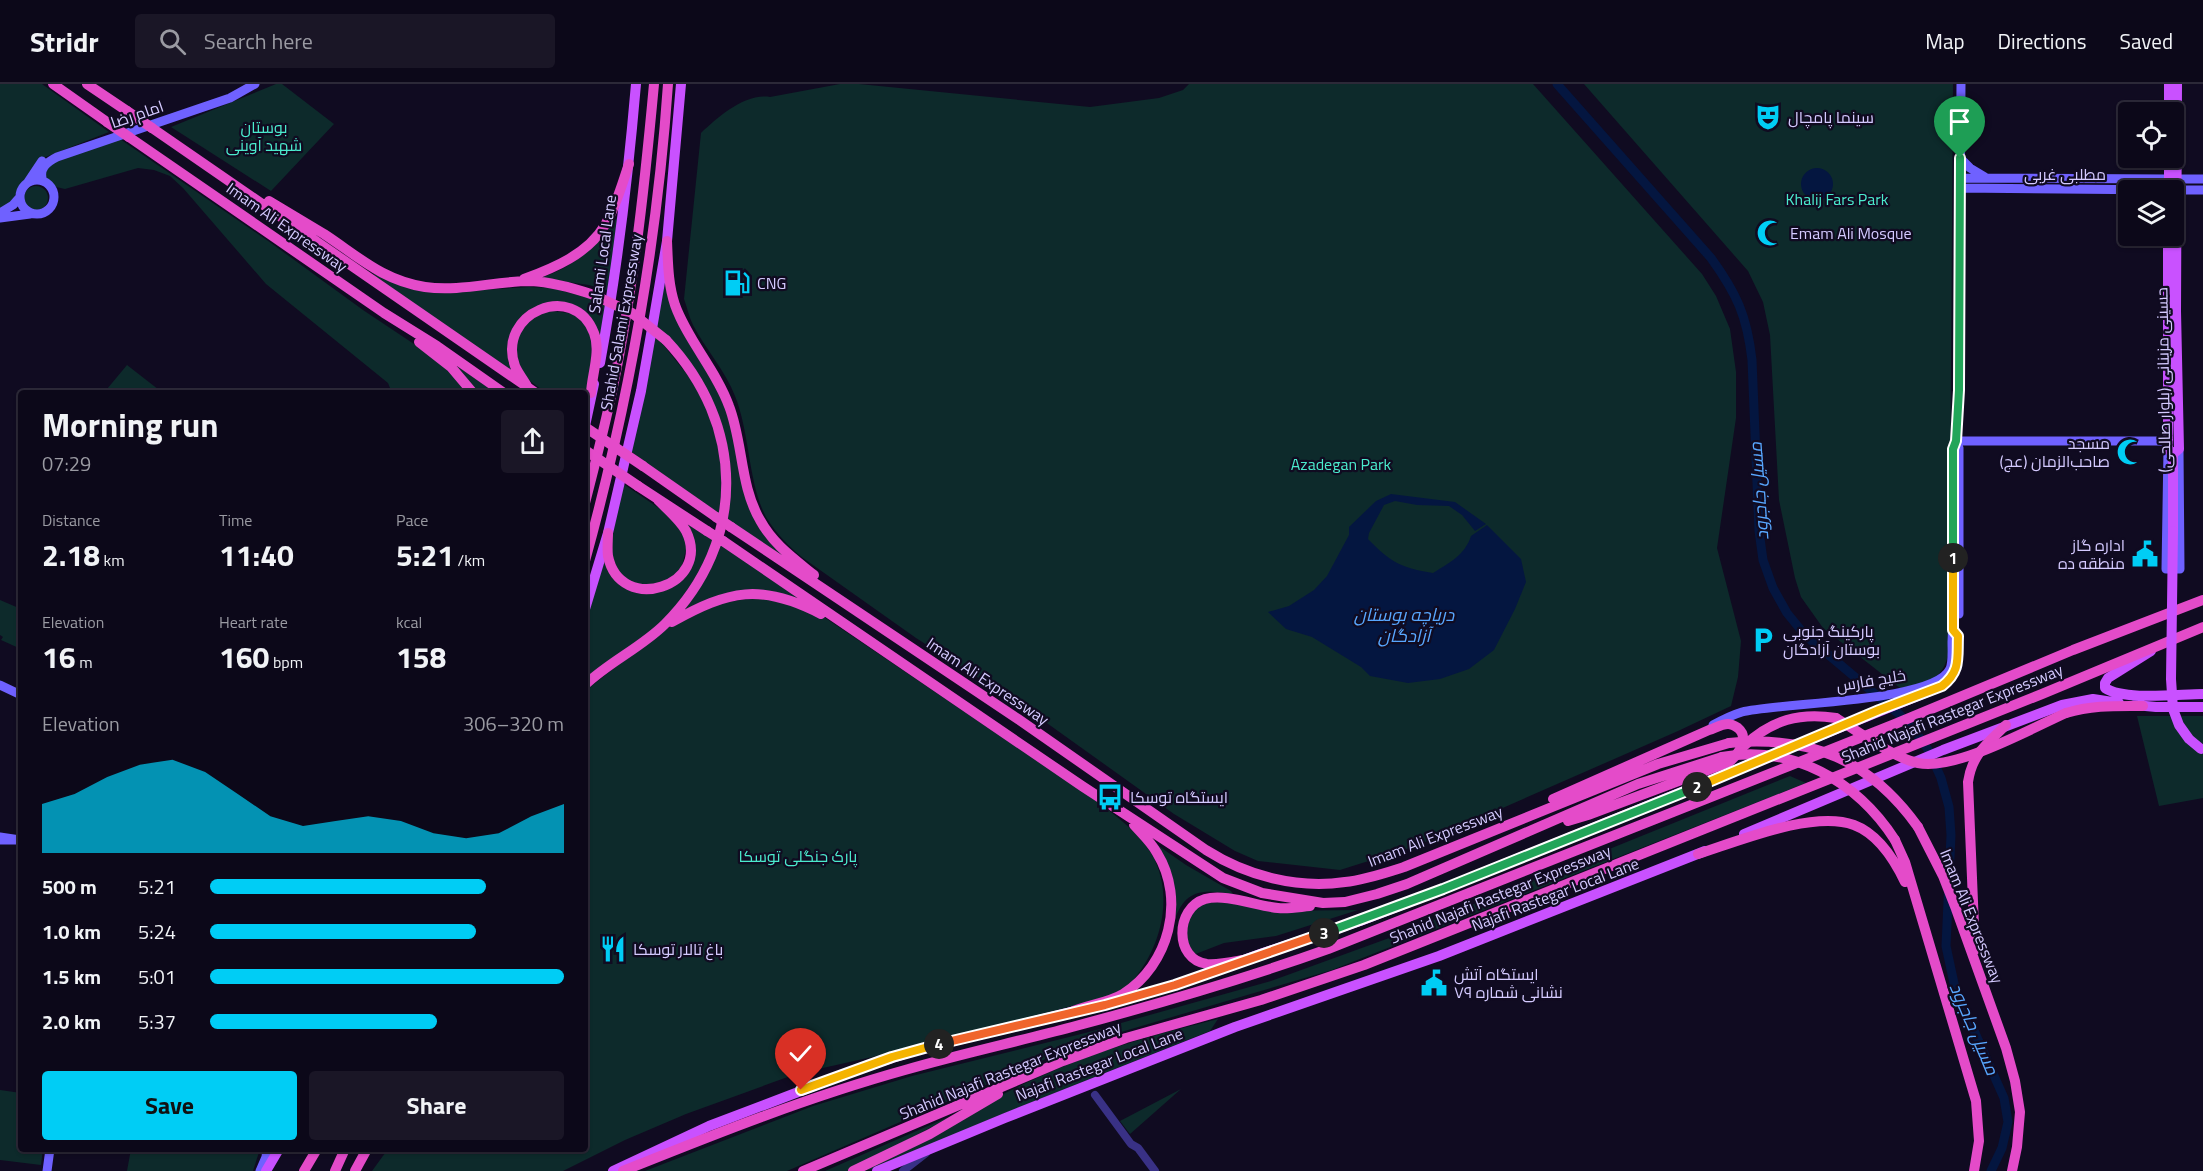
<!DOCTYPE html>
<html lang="en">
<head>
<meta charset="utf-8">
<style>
	:root { --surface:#0c0819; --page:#1a1626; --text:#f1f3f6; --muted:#9a9aa2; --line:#2c2938; --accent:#00cdf5 }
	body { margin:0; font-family:"Titillium Web",Cairo,sans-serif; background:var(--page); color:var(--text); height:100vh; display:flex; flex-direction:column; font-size:22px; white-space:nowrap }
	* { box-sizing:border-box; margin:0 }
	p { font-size:20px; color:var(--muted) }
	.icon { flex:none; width:33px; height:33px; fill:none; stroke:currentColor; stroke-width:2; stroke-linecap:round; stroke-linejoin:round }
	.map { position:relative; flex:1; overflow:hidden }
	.drawer { position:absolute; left:18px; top:306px; width:570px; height:762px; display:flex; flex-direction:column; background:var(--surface); border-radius:6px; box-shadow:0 2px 4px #0004,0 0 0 2px var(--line) }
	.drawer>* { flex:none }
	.fabs { position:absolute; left:2118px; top:18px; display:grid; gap:12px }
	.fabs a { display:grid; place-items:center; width:66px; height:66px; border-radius:6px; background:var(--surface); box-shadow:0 2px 4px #0004,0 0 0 2px var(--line); font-size:30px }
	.pin { position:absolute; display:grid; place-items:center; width:51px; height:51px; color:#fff; margin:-62px -26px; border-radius:50% 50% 50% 0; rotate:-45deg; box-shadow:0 0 6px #0007 }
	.pin .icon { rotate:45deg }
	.km { position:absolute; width:30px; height:30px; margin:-15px; border-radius:50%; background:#222; color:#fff; font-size:16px; line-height:30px; text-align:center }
	.round { display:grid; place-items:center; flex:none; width:63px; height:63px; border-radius:6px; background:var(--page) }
	.overview { display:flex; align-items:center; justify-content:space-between; height:102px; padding:0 24px }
	h1 { font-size:33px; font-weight:700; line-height:45px }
	.metrics { display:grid; grid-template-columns:repeat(3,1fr); gap:9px; height:102px; padding:6px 24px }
	.metrics div { display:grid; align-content:center }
	.metrics b { font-size:30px; font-weight:700 }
	.metrics small { font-size:16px; font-weight:400 }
	.metrics p { font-size:16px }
	.chart { height:168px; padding:12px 24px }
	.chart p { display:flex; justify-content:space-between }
	.chart svg { width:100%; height:108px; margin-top:6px; fill:var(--accent); opacity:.7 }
	.cta { display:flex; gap:12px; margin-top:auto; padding:12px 24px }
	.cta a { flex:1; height:69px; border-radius:6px; background:var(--accent); color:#111; font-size:24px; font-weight:700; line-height:69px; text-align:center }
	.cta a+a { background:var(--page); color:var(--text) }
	ul { padding:0 24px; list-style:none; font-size:20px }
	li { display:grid; grid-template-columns:96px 72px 1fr; align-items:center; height:45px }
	li i { height:15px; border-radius:8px; background:var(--accent) }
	header { display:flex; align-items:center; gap:36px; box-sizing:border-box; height:84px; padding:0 30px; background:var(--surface); border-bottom:2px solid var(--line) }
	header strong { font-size:28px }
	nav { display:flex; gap:33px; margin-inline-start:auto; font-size:21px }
	.search { width:420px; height:54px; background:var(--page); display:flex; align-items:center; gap:15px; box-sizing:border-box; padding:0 21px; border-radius:6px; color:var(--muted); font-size:22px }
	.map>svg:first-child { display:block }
</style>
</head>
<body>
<header>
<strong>Stridr</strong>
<div class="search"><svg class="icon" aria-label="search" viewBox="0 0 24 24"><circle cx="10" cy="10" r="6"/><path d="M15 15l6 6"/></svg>Search here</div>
<nav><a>Map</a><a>Directions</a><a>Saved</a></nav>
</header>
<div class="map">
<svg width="2203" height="1087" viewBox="0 0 2203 1087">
	<rect width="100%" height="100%" fill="#100b21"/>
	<!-- green -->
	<path fill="#0d2a2b" d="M0,0H42L109,48L43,74L19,104L12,118L0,127Z
		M276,0H282L334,40L271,107L171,43Z
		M840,0H859L1090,23L1159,14L1183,6L1189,0H1533L1702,190L1716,212L1730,245L1736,288V334L1717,464L1741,557L1738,593L1731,622L1678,647L1416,762L1340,786L1258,777L1235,767L1174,730L1030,627L916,554L803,474C789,463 775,448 766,433C748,399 750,349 735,312C725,286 706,266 693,241C689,233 687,223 684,215L701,49C718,33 745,9 770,13Z
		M1584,0H1953L1949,567C1943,598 1927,598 1900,604L1823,544L1801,513L1795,494L1779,416L1770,251L1763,218L1748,187Z
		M120,55L271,159L363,226L438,276L469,309H392L388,299L266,200L183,104L170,92L154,86L138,84L65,105L56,103L47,96L45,86L50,79Z
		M24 114a12 12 0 1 1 24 0a12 12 0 1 1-24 0Z
		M619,131L608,207L589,201L539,194C575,184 598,160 619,131Z
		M375,189L467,207L529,203L551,204L608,219L595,289L598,255L564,220L515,243L519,294L373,192Z
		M666,193L725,318L750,422L810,491L725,434L722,343L655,242Z
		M543,226L577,230L594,254L585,320V309H546L525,293L515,272L518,247Z
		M653,248L701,308L723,376L720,431L629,366Z
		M435,266L496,309H476Z
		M127,281L163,309H110L107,305Z
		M622,399L669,431L688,457L680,490L649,504L621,492L610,468Z
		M671,428L714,456L701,486L667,534L585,597V532L607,456L615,491L661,507L693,472Z
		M718,459L812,521L756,509L678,530Z
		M764,512L821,531L1101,720C1119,735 1138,748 1151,769C1178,815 1158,875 1121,909L939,958L796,990L686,1030L625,1056L563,1087H372L388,1065H585V607L658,550L700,523Z
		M0,516L21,525V565L1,556L3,553L0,551Z
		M2137,632H2203V714L2159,722Z
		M1790,692L1806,699L1332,886L1094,956L1064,967L787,1087H645L813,1022L912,992L1089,948L1271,897L1392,853Z
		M1153,758L1186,781L1231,807L1233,810C1203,806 1185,804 1174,838Z
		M1222,818L1274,827L1358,826L1276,852L1224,859L1193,871L1186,856L1189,828L1199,819Z
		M1218,935L1210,947L990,1035L876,1085L859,1087C926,1052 992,1012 1062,983C1112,962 1166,948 1218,935Z
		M1181,1005L1130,1050L1120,1037Z
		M0,1006L21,1009V1065H43L41,1081L0,1076Z
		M970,1023L848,1087H825L969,1024Z
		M131,1065H260L253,1087H127Z"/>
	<!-- water -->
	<path fill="#041640" d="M1801 100a16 16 0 1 1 32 0a16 16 0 1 1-32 0Z
		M1391,410L1455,418L1486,440L1475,447L1462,431L1449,422L1417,421L1395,417L1384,421L1369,449L1368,455C1390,478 1401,484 1433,489C1449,479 1465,471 1471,452L1487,441L1521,475L1526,498L1515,525L1494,566L1469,585L1440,595L1408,599L1370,592L1361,583L1312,553L1286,545L1268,528L1289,522L1314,506L1327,492L1349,451V443L1376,417Z"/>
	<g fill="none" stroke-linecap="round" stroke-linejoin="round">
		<!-- river -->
		<path stroke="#041640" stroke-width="9" d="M1557,0L1711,174C1737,210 1747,232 1752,276L1759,447L1763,476L1773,504L1787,529L1805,551L1900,631L1917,650L1929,667L1941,694L1949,723L1951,751L1946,862L1955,904L2004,1014L2008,1038L2002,1064L1991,1087"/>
		<!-- tertiary -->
		<path stroke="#393185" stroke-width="8" d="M1095,1011L1131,1060L1138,1064L1155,1087
			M903,1087L926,1069"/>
		<!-- secondary -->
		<path stroke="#6f61ff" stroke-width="9" d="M1960,74L1970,84L1985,93
			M1960,94L2169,95
			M2177,95H2203
			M20 113a17 17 0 1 1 34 0a17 17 0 1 1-34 0Z
			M43,97C38,85 47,78 57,73L230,14L255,0
			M28,98L42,77
			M1960,104L2169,106
			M2177,106H2203
			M0,129L13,121L20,113
			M0,134L30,130
			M1956,357H2168
			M2168,365L2166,485H2180L2179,365
			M1959,530V364L1956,357L1959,306L1961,0
			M0,601L21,611
			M1713,641C1722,636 1732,631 1742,628C1780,618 1934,619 1950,585C1953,578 1952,566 1952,558C1954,522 1953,485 1953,448
			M0,753L20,756H0
			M47,1087L50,1065
			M260,1087L266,1073L267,1065"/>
		<!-- primary -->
		<path stroke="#c951ff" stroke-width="10" d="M2169,28V0
			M2169,106V74
			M2168,152V365L2173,370
			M600,279C617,187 628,94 636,0
			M585,342L594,300
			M2173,370L2179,365L2176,227L2177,0
			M2173,447V370
			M585,525L608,449L641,307L653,239L667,157L681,0
			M2151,567L2108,594L2105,599V604C2124,617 2179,610 2203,610
			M2135,621L2156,623H2203
			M1744,750L1943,666L2062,621L2093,615L2119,619
			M1109,920L1175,901L1263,869L1360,837L1443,805L1942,602C1961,587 1957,574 1958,552L1953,546
			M266,1087L279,1065
			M613,1087L709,1042L861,984L917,966L1079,926
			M877,1087L1005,1034L1235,943L1439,872L1705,767"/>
		<!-- trunk -->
		<path stroke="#e44bc9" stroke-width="10" d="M53,0L107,38
			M87,0L127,27
			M152,44L536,309
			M129,53L384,229L437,262L504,309
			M269,117C287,128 306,139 324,150C359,173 382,196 425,203C460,208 496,197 531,197C553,198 573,204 594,211
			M667,157C668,179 668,200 675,221C688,257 716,286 729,322C743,358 740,402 760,436C773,460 793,474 814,491
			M524,195C554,184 588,170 605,141C616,123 622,100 629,80
			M419,258L451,283L473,309
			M527,302C523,295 518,289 515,282C496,229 574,196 594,249C601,267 592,290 591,309
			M643,382L716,433
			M638,402L707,447
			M585,419C593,388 601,357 608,326C632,218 644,109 654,0
			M731,443L1018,635L1206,766C1247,792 1297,805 1345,798C1365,796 1385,789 1404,783L1658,680L1729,659
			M608,449C608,456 607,464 608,472C620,532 713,502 686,447C680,436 667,425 658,416
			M723,457L1082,702L1223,794L1262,809L1323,819L1345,818L1377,810L1407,800L1638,700L1722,673
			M585,477C628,321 657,161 668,0
			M672,538C729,506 761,499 821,530
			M585,601C609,578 642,563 665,540C748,457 745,340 666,256
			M2066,629C2092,621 2116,622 2143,622
			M1744,662C1771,636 1800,628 1836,634
			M1553,715L1709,646C1715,644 1722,640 1728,640C1732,640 1735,642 1738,644C1750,654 1738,671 1729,678L1588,731L1568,737
			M1918,743L1943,792L1956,825L2006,964L2015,997L2020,1028L2017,1063L2012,1087
			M1895,756L1905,778L1976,1017L1979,1057L1974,1087
			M1698,770C1739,757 1813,726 1854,741C1878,750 1895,777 1905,798
			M1975,866L1968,698C1972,670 1987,660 2006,641
			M1243,876C1232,878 1218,881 1207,880C1174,876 1175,824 1205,815C1225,809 1257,822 1278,824C1289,825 1299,823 1310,822
			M1071,928C1087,921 1108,919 1123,910C1169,881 1186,816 1157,769C1151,758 1142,750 1134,741
			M304,1087L317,1065
			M335,1087L345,1065
			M355,1087L367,1065
			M623,1087C715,1050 808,1013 905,986C960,970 1016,958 1072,943C1158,920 1244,895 1328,865L1895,640L2073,566L2203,516
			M803,1087L1063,977L1126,954L1261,916L1364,881L2042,610L2203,543
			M853,1087L930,1050L998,1010"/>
		<!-- primary-bridge -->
		<path stroke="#c951ff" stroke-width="10" d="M2173,447L2171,595L2173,625L2179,641L2189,655L2201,665"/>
		<!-- trunk-bridge -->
		<path stroke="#e44bc9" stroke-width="10" d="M127,27L152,44
			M107,38L129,53
			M594,211L632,229L666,256
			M585,343L643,382
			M585,366L638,402
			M716,433L731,443
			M707,447L723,457
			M1836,634C1859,648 1894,674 1918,679C1955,687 2030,645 2066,629
			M1729,659C1811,651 1870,676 1918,743
			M1722,673C1792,660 1857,697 1895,756"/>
	</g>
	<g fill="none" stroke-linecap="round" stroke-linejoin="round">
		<!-- split-1 casing -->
		<g stroke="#fff" stroke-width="12">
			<path id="split-1" d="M1953,474V365L1956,357L1959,306L1960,74"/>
		</g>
		<!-- split-2 casing -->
		<g stroke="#fff" stroke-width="12">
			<path id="split-2" d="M1697,703L1879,626L1942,602C1961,587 1957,574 1958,552L1953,546V474"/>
		</g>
		<!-- split-3 casing -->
		<g stroke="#fff" stroke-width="12">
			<path id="split-3" d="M1324,849L1443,805L1697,703"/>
		</g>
		<!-- split-4 casing -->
		<g stroke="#fff" stroke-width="12">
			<path id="split-4" d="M939,960L1105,921L1175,901L1324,849"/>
		</g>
		<!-- split-5 casing -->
		<g stroke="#fff" stroke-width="12">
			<path id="split-5" d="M801,1006L892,973L939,960"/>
		</g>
		<!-- split-1 -->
		<use href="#split-1" stroke="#22a559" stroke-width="8"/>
		<!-- split-2 -->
		<use href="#split-2" stroke="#f5b400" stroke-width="8"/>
		<!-- split-3 -->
		<use href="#split-3" stroke="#22a559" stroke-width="8"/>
		<!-- split-4 -->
		<use href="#split-4" stroke="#f0652b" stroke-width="8"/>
		<!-- split-5 -->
		<use href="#split-5" stroke="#f5b400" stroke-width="8"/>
	</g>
	<!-- icons -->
	<defs>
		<g id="theatre-bare" transform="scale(2.07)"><path d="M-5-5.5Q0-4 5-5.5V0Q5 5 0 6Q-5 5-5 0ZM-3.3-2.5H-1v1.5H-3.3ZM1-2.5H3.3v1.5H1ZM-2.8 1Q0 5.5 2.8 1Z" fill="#00cdf5" stroke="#100b21" stroke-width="2.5" paint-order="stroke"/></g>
		<g id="mosque-bare" transform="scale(2.07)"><path d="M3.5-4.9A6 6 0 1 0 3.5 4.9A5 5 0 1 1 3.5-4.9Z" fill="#00cdf5" stroke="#100b21" stroke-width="2.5" paint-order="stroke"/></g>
		<g id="fuel-bare" transform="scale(2.07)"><path d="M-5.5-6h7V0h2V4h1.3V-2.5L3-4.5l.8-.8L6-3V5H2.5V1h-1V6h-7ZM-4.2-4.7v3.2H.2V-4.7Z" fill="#00cdf5" stroke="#100b21" stroke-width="2.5" paint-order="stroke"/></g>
		<g id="civic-bare" transform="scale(2.07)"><path d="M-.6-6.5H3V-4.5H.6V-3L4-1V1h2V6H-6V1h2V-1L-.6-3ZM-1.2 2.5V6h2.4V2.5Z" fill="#00cdf5" stroke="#100b21" stroke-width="2.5" paint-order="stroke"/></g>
		<g id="parking-bare" transform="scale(2.07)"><path d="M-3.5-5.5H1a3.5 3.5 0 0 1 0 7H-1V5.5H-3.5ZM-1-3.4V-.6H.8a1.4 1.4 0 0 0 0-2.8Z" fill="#00cdf5" stroke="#100b21" stroke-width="2.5" paint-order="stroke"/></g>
		<g id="bus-bare" transform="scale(2.07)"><path d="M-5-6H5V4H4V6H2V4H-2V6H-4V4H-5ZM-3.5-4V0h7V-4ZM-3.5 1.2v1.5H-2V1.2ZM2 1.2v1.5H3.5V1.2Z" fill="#00cdf5" stroke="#100b21" stroke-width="2.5" paint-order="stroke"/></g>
		<g id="restaurant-bare" transform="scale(2.07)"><path d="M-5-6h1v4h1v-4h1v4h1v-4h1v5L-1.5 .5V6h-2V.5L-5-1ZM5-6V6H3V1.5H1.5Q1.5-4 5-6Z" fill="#00cdf5" stroke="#100b21" stroke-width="2.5" paint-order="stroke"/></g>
	</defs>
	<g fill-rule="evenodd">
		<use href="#theatre-bare" x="1768" y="33"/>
		<use href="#mosque-bare" x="1770" y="149"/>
		<use href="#fuel-bare" x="737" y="199"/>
		<use href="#mosque-bare" x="2130" y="368"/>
		<use href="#civic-bare" x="2145" y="470"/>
		<use href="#parking-bare" x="1763" y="556"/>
		<use href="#bus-bare" x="1110" y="713"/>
		<use href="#restaurant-bare" x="613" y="865"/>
		<use href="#civic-bare" x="1434" y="899"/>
	</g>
	<g text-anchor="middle" stroke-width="4.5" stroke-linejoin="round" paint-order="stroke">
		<!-- street labels -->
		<g font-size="16" fill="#d4caff" stroke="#100b21">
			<text transform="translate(137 30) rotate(-19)" y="6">امام رضا</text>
			<text x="2065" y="96">مطلبی غربی</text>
			<text transform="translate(287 143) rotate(35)" y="6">Imam Ali Expressway</text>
			<text transform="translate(602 170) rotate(-82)" y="6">Salami Local Lane</text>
			<text transform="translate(621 238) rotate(-80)" y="6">Shahid Salami Expressway</text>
			<text transform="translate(2163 296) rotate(-91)" y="6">حسینی مزینانی (بلوار صالحی)</text>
			<text transform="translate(1871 596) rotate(-9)" y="6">خلیج فارس</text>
			<text transform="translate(988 597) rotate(34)" y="6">Imam Ali Expressway</text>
			<text transform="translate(1952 629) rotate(-22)" y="6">Shahid Najafi Rastegar Expressway</text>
			<text transform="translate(1435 752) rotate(-21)" y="6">Imam Ali Expressway</text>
			<text transform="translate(1500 810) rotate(-22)" y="6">Shahid Najafi Rastegar Expressway</text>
			<text transform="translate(1555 810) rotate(-21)" y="6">Najafi Rastegar Local Lane</text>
			<text transform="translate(1972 832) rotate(68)" y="6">Imam Ali Expressway</text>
			<text transform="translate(1099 980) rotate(-21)" y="6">Najafi Rastegar Local Lane</text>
			<text transform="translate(1010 986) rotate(-22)" y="6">Shahid Najafi Rastegar Expressway</text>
		</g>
		<!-- poi labels -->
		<g font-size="16" fill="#d4caff" stroke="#100b21" text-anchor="start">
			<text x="1788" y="39">سینما پامچال</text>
			<text x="1790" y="155">Emam Ali Mosque</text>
			<text x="757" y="205">CNG</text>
			<text x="2110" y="365" text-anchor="end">مسجد<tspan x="2110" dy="18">صاحب‌الزمان (عج)</tspan></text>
			<text x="2125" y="467" text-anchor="end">اداره گاز<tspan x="2125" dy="18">منطقه ده</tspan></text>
			<text x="1783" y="553">پارکینگ جنوبی<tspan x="1783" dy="18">بوستان آزادگان</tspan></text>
			<text x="1130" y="719">ایستگاه توسکا</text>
			<text x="633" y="871">باغ تالار توسکا</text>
			<text x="1454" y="896">ایستگاه آتش<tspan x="1454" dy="18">نشانی شماره ۷۹</tspan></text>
		</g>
		<!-- park labels -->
		<g font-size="16" fill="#4bebcd" stroke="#100b21">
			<text x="264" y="49">بوستان<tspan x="264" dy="18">شهید آوینی</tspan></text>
			<text x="1837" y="121">Khalij Fars Park</text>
			<text x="1341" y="386">Azadegan Park</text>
			<text x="798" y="778">پارک جنگلی توسکا</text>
		</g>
		<!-- water labels -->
		<g font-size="18" font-style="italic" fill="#58a7ff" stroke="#100b21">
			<text transform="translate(1759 407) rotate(-94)" y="6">مسیل جاجرود</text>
			<text x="1404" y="537">دریاچه بوستان<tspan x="1404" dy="21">آزادگان</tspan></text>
			<text transform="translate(1974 945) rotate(67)" y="6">مسیل جاجرود</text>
		</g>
	</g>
</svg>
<div class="fabs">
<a><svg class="icon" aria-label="locate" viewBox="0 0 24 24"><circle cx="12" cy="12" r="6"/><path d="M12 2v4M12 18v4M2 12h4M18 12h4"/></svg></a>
<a><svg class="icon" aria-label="layers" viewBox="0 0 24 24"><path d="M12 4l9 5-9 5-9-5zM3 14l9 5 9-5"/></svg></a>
</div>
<div class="pin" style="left:1960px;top:74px;background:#1e9e55"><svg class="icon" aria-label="arrive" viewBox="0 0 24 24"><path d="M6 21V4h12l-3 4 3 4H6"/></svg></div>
<div class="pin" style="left:801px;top:1006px;background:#d93025"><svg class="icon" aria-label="check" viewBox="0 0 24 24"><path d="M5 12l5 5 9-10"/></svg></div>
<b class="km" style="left:1953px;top:474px">1</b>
<b class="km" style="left:1697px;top:703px">2</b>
<b class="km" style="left:1324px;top:849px">3</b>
<b class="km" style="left:939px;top:960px">4</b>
<section class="drawer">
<div class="overview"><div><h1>Morning run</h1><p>07:29</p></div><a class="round"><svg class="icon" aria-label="share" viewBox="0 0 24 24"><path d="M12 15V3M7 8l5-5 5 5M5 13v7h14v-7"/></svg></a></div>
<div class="metrics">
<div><p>Distance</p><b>2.18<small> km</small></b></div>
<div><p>Time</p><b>11:40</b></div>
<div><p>Pace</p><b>5:21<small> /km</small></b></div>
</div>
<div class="metrics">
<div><p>Elevation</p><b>16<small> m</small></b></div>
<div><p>Heart rate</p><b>160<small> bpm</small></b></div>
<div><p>kcal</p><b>158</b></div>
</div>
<div class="chart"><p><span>Elevation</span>306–320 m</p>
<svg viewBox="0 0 160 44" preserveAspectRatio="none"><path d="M0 44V24L10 20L20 13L30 8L40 6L50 11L60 20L70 29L80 33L90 31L100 29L110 31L120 36L130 38L140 36L150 29L160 24V44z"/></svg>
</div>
<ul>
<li><b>500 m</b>5:21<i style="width:78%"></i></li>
<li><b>1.0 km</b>5:24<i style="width:75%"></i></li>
<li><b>1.5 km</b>5:01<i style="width:100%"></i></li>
<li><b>2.0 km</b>5:37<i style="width:64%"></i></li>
</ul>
<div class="cta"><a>Save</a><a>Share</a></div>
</section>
</div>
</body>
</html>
